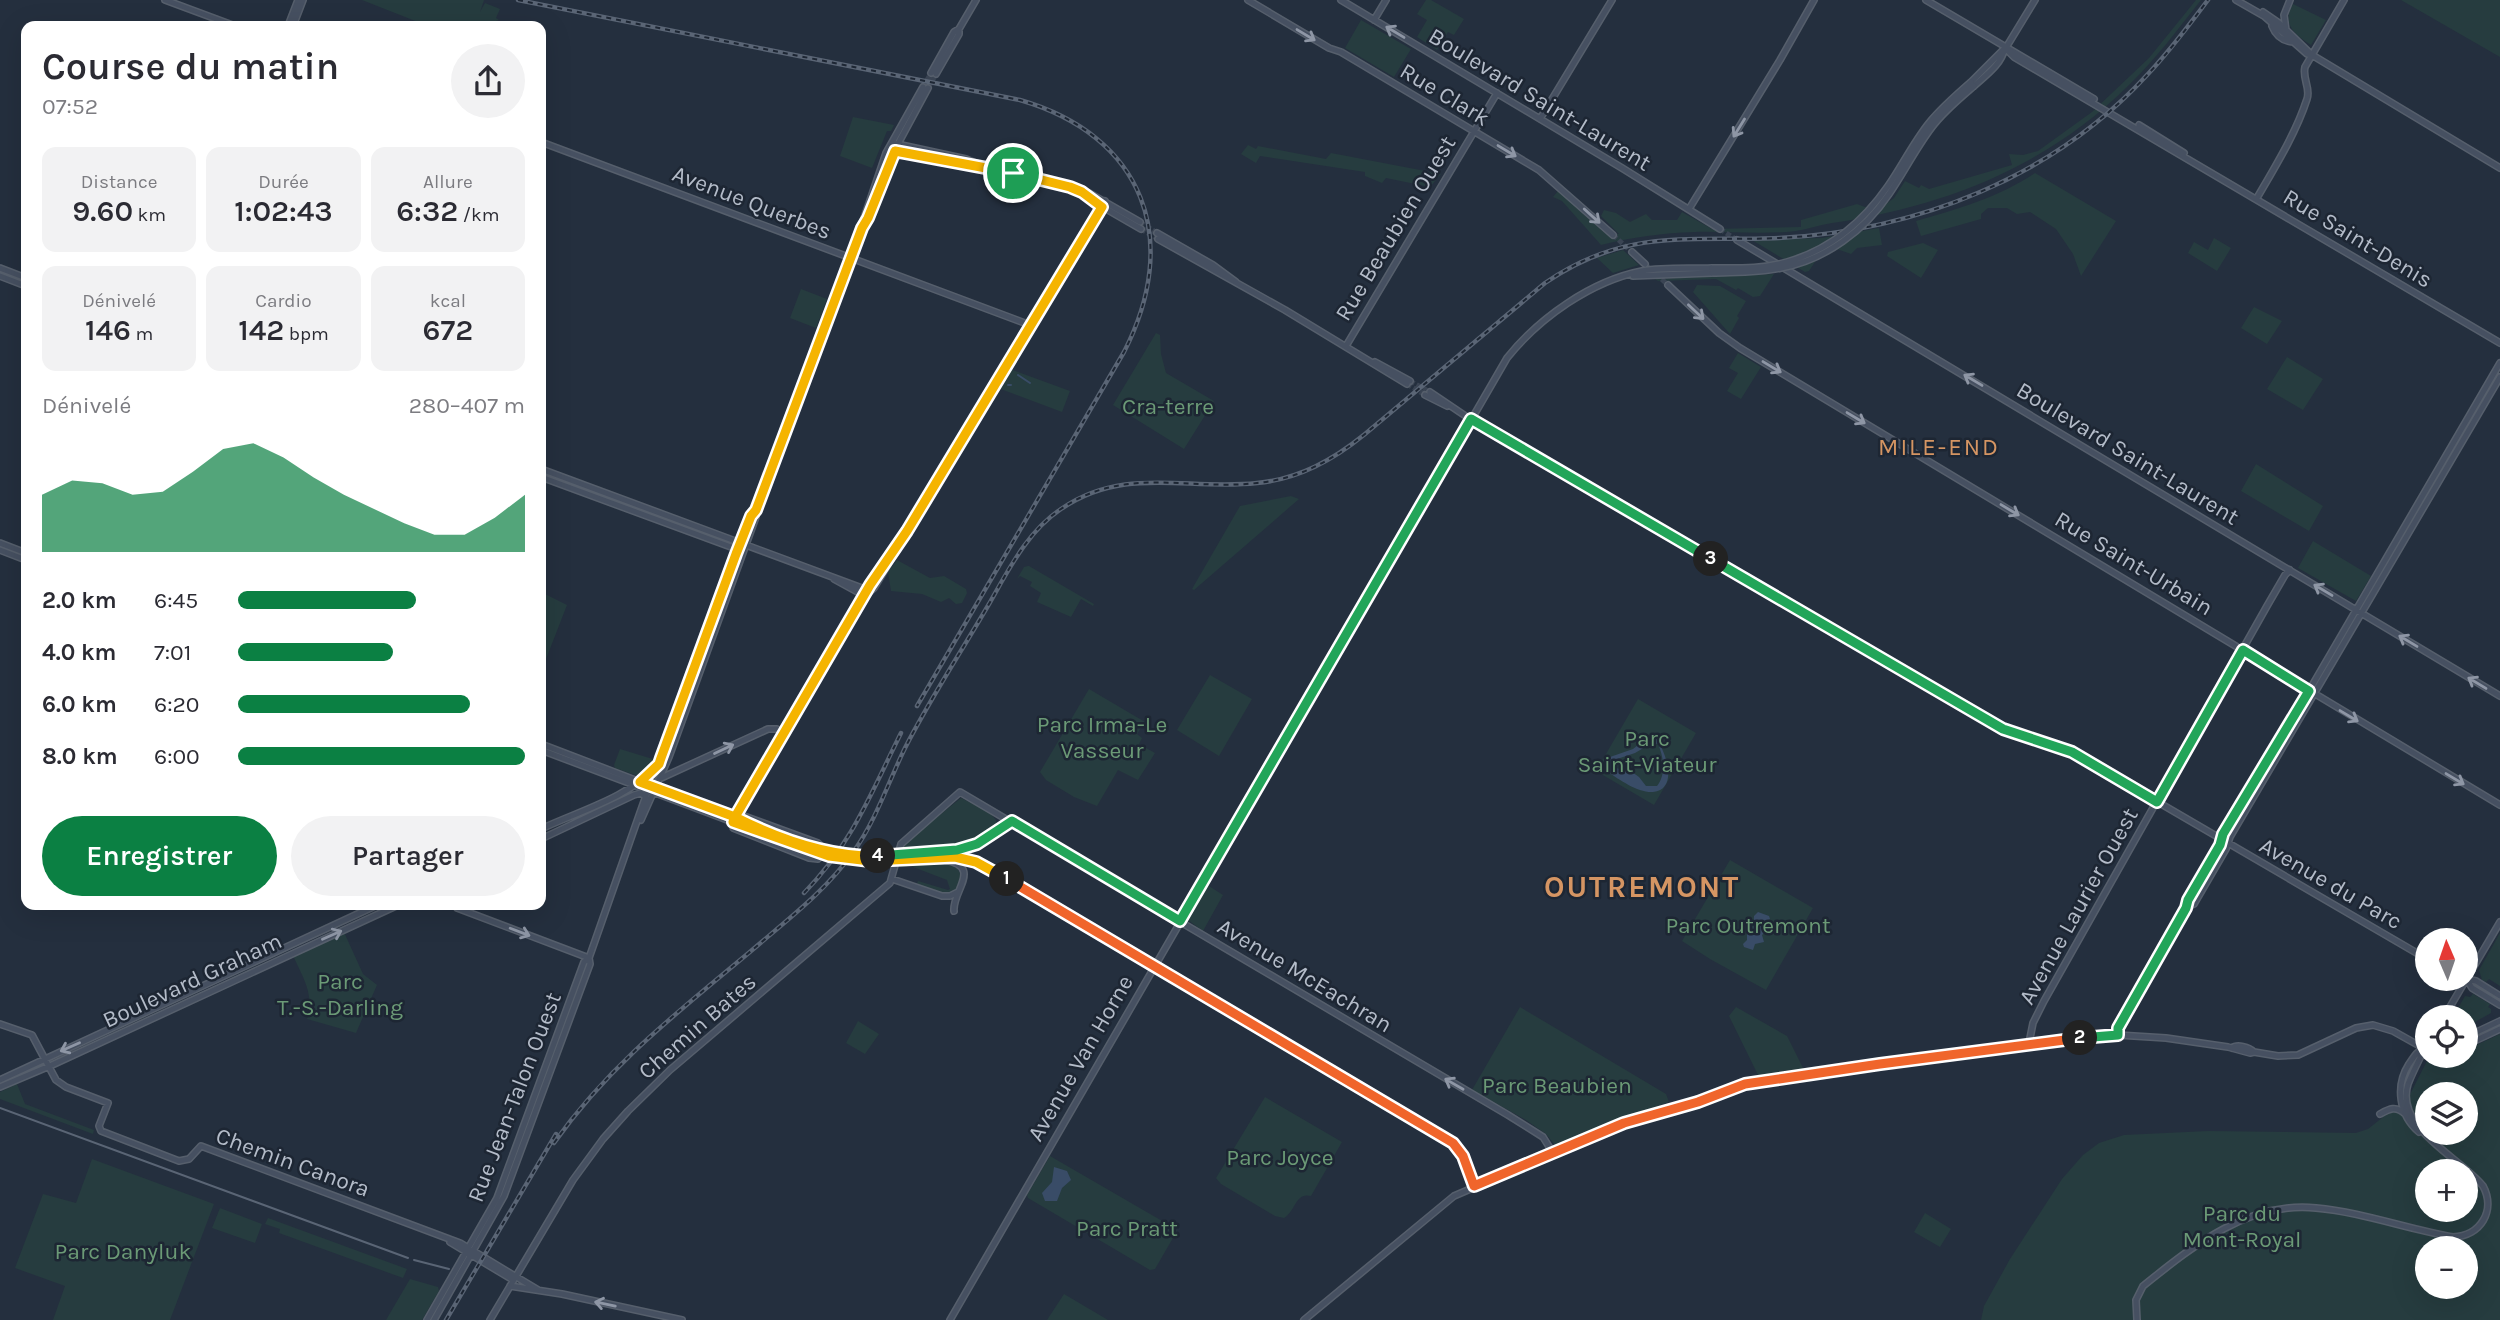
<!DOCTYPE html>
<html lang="fr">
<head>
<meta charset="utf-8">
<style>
	:root { --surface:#fff; --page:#f2f2f3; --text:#2b2b33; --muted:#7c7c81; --accent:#0b8043 }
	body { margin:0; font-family:Karla,sans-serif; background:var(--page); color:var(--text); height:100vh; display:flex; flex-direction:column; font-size:26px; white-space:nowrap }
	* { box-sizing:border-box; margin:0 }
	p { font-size:23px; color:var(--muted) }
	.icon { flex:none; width:38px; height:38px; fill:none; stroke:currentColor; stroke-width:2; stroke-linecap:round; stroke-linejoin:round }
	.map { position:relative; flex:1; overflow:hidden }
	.sheet { position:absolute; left:21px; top:21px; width:525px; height:889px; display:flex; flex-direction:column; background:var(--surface); border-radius:14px; box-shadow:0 7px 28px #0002 }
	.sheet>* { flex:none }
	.needle { width:46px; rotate:358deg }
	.buttons { position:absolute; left:2415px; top:928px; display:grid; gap:14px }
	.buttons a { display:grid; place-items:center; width:63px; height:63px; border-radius:50%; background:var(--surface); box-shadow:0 7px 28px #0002; font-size:35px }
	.pin { position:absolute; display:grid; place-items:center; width:60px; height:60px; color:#fff; margin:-30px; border:4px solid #fff; border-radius:50%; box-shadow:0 2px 7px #0007 }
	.km { position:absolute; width:35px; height:35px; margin:-18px; border-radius:50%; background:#222; color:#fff; font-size:19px; line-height:35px; text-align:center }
	.round { display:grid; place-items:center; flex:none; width:74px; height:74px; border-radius:37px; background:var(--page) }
	.headline { display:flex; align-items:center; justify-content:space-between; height:119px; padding:0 21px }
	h1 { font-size:38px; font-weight:600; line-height:52px }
	.metrics { display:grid; grid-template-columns:repeat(3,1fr); gap:10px; height:119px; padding:7px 21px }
	.metrics div { display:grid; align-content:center; border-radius:14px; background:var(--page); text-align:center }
	.metrics b { font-size:30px; font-weight:600 }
	.metrics small { font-size:19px; font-weight:400 }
	.metrics p { font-size:19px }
	.chart { height:196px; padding:14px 21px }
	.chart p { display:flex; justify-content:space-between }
	.chart svg { width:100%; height:126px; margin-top:7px; fill:var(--accent); opacity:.7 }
	.action { display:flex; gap:14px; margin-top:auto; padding:14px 21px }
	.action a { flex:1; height:80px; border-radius:42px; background:var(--accent); color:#fff; font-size:28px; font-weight:600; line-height:80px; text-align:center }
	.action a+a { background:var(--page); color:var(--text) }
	ul { padding:0 21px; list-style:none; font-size:23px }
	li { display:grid; grid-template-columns:112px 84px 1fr; align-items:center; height:52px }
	li i { height:18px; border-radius:9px; background:var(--accent) }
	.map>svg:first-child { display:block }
</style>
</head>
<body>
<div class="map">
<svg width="2500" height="1320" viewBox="0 0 2500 1320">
	<rect width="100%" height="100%" fill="#242f3e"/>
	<!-- green -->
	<path fill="#263c3f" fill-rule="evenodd" d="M362,0H484L480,12L485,3L500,9L496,18L499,20L481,26H428Z
		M1426,0H1431L1464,19L1454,35L1448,32L1437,50L1417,37L1427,20L1417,14Z
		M2196,0H2201C2178,29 2156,59 2129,85C2046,167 1946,206 1832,223C1820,225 1808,229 1796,231C1762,235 1728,231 1695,232C1663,233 1632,237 1601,245L1562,201L1553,197L1558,191L1606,234H1619L1601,216L1604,210L1616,213L1630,222L1646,214L1652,220H1677L1682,212L1712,229L1801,227V220L1857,204L1865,207L1886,204L1894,198L1905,181L1919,188L1921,185L1929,189L2012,165L2009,154L2023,155L2038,151L2092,112L2149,58Z
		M2401,0H2500V57Z
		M2293,4L2326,20L2311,45C2295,35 2281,24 2293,4Z
		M1361,20L1411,49L1394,77L1345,48Z
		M853,117L894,125L891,131H887L872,168L840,156Z
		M1248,145L1256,149L1258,146L1326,159L1331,153L1441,174L1430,187L1386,178L1382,183L1365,176V172L1260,156L1256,163L1241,154Z
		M2035,173L2116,221L2081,276L2073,254L2056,229L2030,212L2017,214L2007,208H1988L1981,214V219L1921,236L1916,221C1958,209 1999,197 2035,173Z
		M1879,228L1882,245L1857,248L1851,254L1834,248L1821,253L1809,271L1805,272L1752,240L1822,238Z
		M2214,238L2231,248L2217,271L2188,253L2194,242L2208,250Z
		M1923,243L1938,250L1921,278L1887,256L1888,252Z
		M1623,250L1639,265L1613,273L1597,258Z
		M1774,274L1760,296L1753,297L1738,288L1736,290L1716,279L1658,281L1655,279Z
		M1697,285L1720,286L1746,301L1737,316L1739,318L1730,334L1693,292Z
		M801,289L827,299L816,328L790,318Z
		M2254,307L2282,321L2267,344L2241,328Z
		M1156,333L1160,335L1161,354L1166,373L1214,401L1184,449L1113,405Z
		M1738,353L1761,367L1741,399L1727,391L1738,373L1729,368Z
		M2287,357L2323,379L2303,410L2267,389Z
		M1010,369L1070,391L1062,412L998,388Z
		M2256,464L2323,506L2309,531L2241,491Z
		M1291,496L1299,499L1194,590L1192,589L1240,506Z
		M2313,541L2371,576L2356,601L2298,568Z
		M897,560L930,578L944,576L966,589L967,593L962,603L956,604L949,598L941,602L922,594L891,591L888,572Z
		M1028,566H1029L1094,604L1093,606L1081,599L1071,617L1037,602L1041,593L1030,586L1032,582L1020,576L1017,579L1024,567Z
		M541,592L567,605L541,672Z
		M1210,675L1252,699L1219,756L1177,730Z
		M1089,689L1145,722L1137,734L1142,738L1139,744L1155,753L1138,780L1118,770L1097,806L1074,797L1046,780L1040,772Z
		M1638,699L1696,733L1654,805L1596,771Z
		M620,749L656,760L641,777L615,768L614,765Z
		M961,798L989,812L996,820V826C970,848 933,850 900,850L906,842Z
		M1730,860L1813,908L1766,990L1710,959L1682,941Z
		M922,862C937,862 954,859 961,875C959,904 933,890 917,884L918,881L948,890L950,889L947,880L908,865L907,867L898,866V863Z
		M1209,886L1223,895L1203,931L1188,920L1206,887Z
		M343,930L363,974L377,985L356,1033L307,1019C315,993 302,977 292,953Z
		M2500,933V986L2489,979L2486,982L2482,980L2479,970Z
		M2473,994L2490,1004L2488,1007L2491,1009V1013L2466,1027V1017H2453L2465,996L2470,997Z
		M1520,1007L1666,1094L1669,1102L1580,1134L1555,1145L1546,1134L1526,1120L1472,1090Z
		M1736,1007L1787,1036L1804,1070L1759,1077L1729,1016Z
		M858,1021L879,1034L865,1054L846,1043Z
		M2500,1034V1320H1981L1984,1306L2010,1259L2062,1179L2083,1155L2099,1143L2124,1135L2208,1131L2356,1133L2368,1129L2392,1110L2401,1112L2428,1059L2466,1055V1050ZM2427,1094H2466V1132H2427ZM2427,1171H2466V1209H2427ZM2427,1248H2466V1286H2427Z
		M17,1084L25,1104L94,1130L93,1134L0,1099V1092Z
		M1265,1097L1342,1142L1311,1196C1295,1192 1296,1211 1284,1218L1275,1216L1221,1184L1216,1178Z
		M1050,1156L1176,1229L1177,1231L1155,1269L1150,1270L1028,1198L1027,1195Z
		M92,1159L214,1204L170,1320H53L65,1286L15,1268L43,1194L76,1203Z
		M220,1208L262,1224L255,1243L212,1228Z
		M1925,1213L1951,1229L1940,1247L1914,1232Z
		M268,1218L407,1269L403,1278L279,1233L280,1229L265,1224Z
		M410,1279L438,1287L439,1291L422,1320H386Z
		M1064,1294L1108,1320H1047Z"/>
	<!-- water -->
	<path fill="#394c67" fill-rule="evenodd" d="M1655,737C1665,749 1680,789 1653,792C1638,793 1620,780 1608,772L1606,764L1610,757L1633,749L1643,741ZM1652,743L1658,744C1664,757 1666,775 1657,786H1646L1639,777L1632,772L1612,767L1614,760L1635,753Z
		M1758,912L1769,916L1770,919L1765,923L1767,930L1762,935L1764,942L1755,944L1753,950L1744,947L1743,944L1747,940V933L1753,931L1754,916Z
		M1054,1167L1067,1171L1071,1180L1062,1188L1057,1201H1045L1042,1193L1052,1182Z"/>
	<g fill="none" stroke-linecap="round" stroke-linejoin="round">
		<!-- stream -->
		<path stroke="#394c67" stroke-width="2" d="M1018,375L1030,383
			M1008,385H1011"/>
		<!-- secondary-tunnel -->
		<path stroke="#3a4453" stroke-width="5" stroke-dasharray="5 2.5" stroke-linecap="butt" d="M923,87L931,73
			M928,88L936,74
			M1140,222L1157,233
			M1141,229L1158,239
			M1720,229L1737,240
			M1613,235L1632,252
			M1645,264L1668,285
			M1410,381L1430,392
			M1407,384L1425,395"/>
		<!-- secondary casing -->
		<g stroke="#565f6c" stroke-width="8">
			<path id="secondary" d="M165,0L235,26
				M1248,0L1329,48L1341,52L1539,170L1613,235
				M1341,0L1622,168L1720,229
				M1926,0L2094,99
				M2236,0L2264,16L2307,54L2312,55L2500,168
				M2263,12L2279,23L2312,55
				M1374,20L1386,0
				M288,26L298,0
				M293,26L303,0
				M2272,26C2276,36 2282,41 2293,42
				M2286,30L2284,15L2290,0
				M2005,48L2014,57L2500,343
				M931,73L954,32L959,29L976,0
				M936,74L959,34V29
				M1971,82L2007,46L2035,0
				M1974,86C1986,75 2001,65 2005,48
				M1540,119L1612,0
				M2139,125L2184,153
				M541,142L1030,325
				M892,143L966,159L980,165L1089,193L1140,222
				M894,151L964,165H977
				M1082,192L1089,199L1141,229
				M2257,198C2275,167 2296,133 2307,99C2311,88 2302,79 2305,67L2344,0
				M1689,209L1780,60L1814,0
				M862,224L886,153L923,87
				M1157,233L1213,265L1236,282
				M1158,239L1285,310L1407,384
				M1737,240L2500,696
				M1632,252L1645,264
				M0,268L26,278
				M0,276L26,286
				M1633,276L1712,273
				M1668,285L1719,333L1740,348L2500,805
				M1346,346L1497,93
				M1375,362L1410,381
				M1430,392L1467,417L2003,729L2072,752L2427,959
				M1425,395L1447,406
				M541,469L870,591
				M541,477L731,547L739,548
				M0,543L26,553
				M0,550L26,560
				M834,579L865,596
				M865,596L874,588L886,568L1105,201
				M541,744L771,832
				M541,750L746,827
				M659,779L768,729H777L785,733
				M641,820L669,757L756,517V510L862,228L868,218L900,140L928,88
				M733,823L870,585L882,566L889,561
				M733,823V828L809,858L818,859L823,854V848L818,843L744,816L735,817
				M541,829C579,811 628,798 657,766
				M541,839L634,795L641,793L646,797
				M931,853C966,850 983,841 1012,821
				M931,858H959L984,866L1451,1142L1461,1150L1474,1187
				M945,860C983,867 952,891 954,911
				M892,879L942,896H950L958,892
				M455,905L457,908L589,958
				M2186,908L2194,904L2226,849L2230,837L2500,377
				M2462,978L2476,981L2500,996
				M2467,980L2472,988L2500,1005
				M2444,1017L2500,922
				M0,1024L32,1035L56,1080L66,1087L108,1103L99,1126L101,1131L179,1161L189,1159L201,1146L460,1243L538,1290
				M2118,1035V1028L2186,908L2188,900L2219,845L2223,834L2306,696L2500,363
				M2466,1037L2500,1021
				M2029,1043L2033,1023L2044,1001L2267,606L2285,575L2290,570
				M2466,1045L2500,1029
				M2232,1048C2237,1044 2249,1047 2254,1052
				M0,1080L377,905
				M0,1087L52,1065L398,905
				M2380,1114C2389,1109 2396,1105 2405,1114
				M2419,1132C2399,1115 2395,1086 2409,1064C2414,1057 2416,1052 2424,1048
				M450,1242L513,1280
				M510,1286L562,1294L682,1320
				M427,1320L497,1198L584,962L589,958L643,804L736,554L751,516L756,510
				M434,1320L504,1196L590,964L589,958
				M490,1320L573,1180L603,1139L628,1111L670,1070L890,883L901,844L960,792L1508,1115L1543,1137L1553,1153
				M950,1320L1507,358C1539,318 1591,281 1642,271C1664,267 1689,269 1712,268
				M1304,1320L1454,1196L1624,1123L1698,1102L1745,1084L2036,1042L2118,1035L2166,1038L2228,1047L2250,1053L2254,1052L2278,1056L2298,1055L2356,1028L2373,1025L2393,1031L2427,1050
				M2137,1320L2136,1300L2143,1286C2193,1246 2248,1201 2316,1208C2362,1212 2407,1229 2453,1237C2481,1236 2496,1210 2483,1186C2461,1158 2394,1128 2408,1084C2413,1071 2421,1056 2427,1044"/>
		</g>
		<!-- secondary -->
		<use href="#secondary" stroke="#465061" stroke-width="5"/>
		<!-- tram -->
		<path stroke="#5a6575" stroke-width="2" d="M0,1108L408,1258
			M414,1260L449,1269"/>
		<!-- rail casing -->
		<g stroke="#5a6575" stroke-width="4.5">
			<path id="rail" d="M518,0L1020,100C1144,136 1182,239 1124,352L917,706
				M804,893C852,844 871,793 901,733
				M554,1143C609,1065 678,1012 751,951C787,920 826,891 854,851C876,820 888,783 905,748C930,699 961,652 989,604C1009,569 1027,532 1061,509C1125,465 1187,491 1257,483C1299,479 1333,460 1365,434L1545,283C1627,227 1687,242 1779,238C1917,231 2054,177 2148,74C2170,51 2189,25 2208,0
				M446,1320L556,1134"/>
		</g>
		<!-- rail -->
		<use href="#rail" stroke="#1d2633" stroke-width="2" stroke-dasharray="5" stroke-linecap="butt"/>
		<!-- secondary-bridge casing -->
		<g stroke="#565f6c" stroke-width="8" stroke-linecap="butt">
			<path id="secondary-bridge" d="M1712,268C1737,268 1763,269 1787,262C1829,250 1863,222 1888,186C1902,166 1913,143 1929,123C1941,108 1956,95 1971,82
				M1712,273C1735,272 1759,273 1781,268C1825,260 1865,230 1889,194C1904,172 1916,148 1932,127C1944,111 1960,98 1974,86
				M746,827C780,840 814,856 850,860C877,863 904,859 931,858
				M771,832C790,839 809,847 828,851C862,859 896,855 931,853"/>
		</g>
		<!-- secondary-bridge -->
		<use href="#secondary-bridge" stroke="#465061" stroke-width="5"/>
	</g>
	<!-- one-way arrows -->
	<defs><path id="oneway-shaft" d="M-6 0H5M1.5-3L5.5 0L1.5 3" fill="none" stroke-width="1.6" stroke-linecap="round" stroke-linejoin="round" transform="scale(1.75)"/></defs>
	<g stroke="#8e96a5">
		<use href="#oneway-shaft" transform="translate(1395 32) rotate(-149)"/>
		<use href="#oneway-shaft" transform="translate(1306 35) rotate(31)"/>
		<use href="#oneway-shaft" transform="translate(1739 128) rotate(122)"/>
		<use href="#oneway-shaft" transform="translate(1507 151) rotate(31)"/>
		<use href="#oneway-shaft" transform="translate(1592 216) rotate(42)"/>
		<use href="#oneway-shaft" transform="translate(1696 312) rotate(43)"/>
		<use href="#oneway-shaft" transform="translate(1772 367) rotate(31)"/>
		<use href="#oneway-shaft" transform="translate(1973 380) rotate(-149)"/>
		<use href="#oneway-shaft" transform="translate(1856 418) rotate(31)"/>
		<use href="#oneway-shaft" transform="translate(2010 510) rotate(31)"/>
		<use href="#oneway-shaft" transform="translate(2323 590) rotate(-149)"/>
		<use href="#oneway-shaft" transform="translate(2408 641) rotate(-149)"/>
		<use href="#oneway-shaft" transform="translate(2477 683) rotate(-149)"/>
		<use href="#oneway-shaft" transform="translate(2349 716) rotate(31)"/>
		<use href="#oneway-shaft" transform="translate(724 749) rotate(-25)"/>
		<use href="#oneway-shaft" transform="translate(2455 779) rotate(31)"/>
		<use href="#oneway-shaft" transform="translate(520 932) rotate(21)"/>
		<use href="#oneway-shaft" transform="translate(332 935) rotate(-24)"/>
		<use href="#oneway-shaft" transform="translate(70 1047) rotate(156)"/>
		<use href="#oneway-shaft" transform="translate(1454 1084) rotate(-150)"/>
		<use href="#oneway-shaft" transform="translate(605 1304) rotate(-168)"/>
	</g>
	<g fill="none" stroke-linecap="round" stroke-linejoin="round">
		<!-- split-1 casing -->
		<g stroke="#fff" stroke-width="14">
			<path id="split-1" d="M1007,879L976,862L955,857L870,861L829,856L733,822L735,817L640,782L659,764L661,758L736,554L751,516L756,510L862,228L868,218L895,151L1013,173"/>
		</g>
		<!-- split-2 casing -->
		<g stroke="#fff" stroke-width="14">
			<path id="split-2" d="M1007,879L1453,1143L1463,1156L1474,1186L1624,1123L1698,1102L1745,1084L1880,1064L2080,1038"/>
		</g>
		<!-- split-3 casing -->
		<g stroke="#fff" stroke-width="14">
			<path id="split-3" d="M1711,559L2003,729L2072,752L2157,802L2243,650L2309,691L2223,834L2220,845L2188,900L2186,908L2118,1028V1035L2080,1038"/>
		</g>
		<!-- split-4 casing -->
		<g stroke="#fff" stroke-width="14">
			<path id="split-4" d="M878,856L957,850L977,844L1012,821L1180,921L1471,419L1711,559"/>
		</g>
		<!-- split-5 casing -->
		<g stroke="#fff" stroke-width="14">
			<path id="split-5" d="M878,856C829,857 779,839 735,817L870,585L907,531L1102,207L1082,192L1070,187L1013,173"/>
		</g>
		<!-- split-1 -->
		<use href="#split-1" stroke="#f5b400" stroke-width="9"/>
		<!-- split-2 -->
		<use href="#split-2" stroke="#f0652b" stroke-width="9"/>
		<!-- split-3 -->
		<use href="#split-3" stroke="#22a559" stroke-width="9"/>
		<!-- split-4 -->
		<use href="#split-4" stroke="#22a559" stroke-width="9"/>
		<!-- split-5 -->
		<use href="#split-5" stroke="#f5b400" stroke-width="9"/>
	</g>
	<g text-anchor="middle" stroke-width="5" stroke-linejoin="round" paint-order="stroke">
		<!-- street labels -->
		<g font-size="23" fill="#b4bcc9" stroke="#1d2633">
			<text transform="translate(1445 94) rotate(31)" y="8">Rue Clark</text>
			<text transform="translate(1540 99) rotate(31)" y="8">Boulevard Saint-Laurent</text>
			<text transform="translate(752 202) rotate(21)" y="8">Avenue Querbes</text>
			<text transform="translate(1395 228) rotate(-59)" y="8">Rue Beaubien Ouest</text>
			<text transform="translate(2358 238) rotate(31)" y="8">Rue Saint-Denis</text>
			<text transform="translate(2128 453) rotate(31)" y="8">Boulevard Saint-Laurent</text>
			<text transform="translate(2134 563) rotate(31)" y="8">Rue Saint-Urbain</text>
			<text transform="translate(2331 883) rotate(30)" y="8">Avenue du Parc</text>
			<text transform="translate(2078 906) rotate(-61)" y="8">Avenue Laurier Ouest</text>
			<text transform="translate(1305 975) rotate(31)" y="8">Avenue McEachran</text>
			<text transform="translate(192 980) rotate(-25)" y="8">Boulevard Graham</text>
			<text transform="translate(697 1026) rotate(-41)" y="8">Chemin Bates</text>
			<text transform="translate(1080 1058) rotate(-60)" y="8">Avenue Van Horne</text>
			<text transform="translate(514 1097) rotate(-69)" y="8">Rue Jean-Talon Ouest</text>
			<text transform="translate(293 1162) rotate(20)" y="8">Chemin Canora</text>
		</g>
		<!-- park labels -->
		<g font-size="23" fill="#6b9a76" stroke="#1d2633">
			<text x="1168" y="414">Cra-terre</text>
			<text x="1102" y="732">Parc Irma-Le<tspan x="1102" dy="26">Vasseur</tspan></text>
			<text x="1647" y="746">Parc<tspan x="1647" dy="26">Saint-Viateur</tspan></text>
			<text x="1748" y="933">Parc Outremont</text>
			<text x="340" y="989">Parc<tspan x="340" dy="26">T.-S.-Darling</tspan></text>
			<text x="1557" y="1093">Parc Beaubien</text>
			<text x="1280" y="1165">Parc Joyce</text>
			<text x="2242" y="1221">Parc du<tspan x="2242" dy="26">Mont-Royal</tspan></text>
			<text x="1127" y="1236">Parc Pratt</text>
			<text x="123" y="1259">Parc Danyluk</text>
		</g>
		<!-- neighbourhood labels -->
		<g font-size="24" letter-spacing="2" fill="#d59563" stroke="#1d2633">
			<text x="1939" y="455">MILE-END</text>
		</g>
		<!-- district labels -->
		<g font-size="30" font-weight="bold" letter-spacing="2" fill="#d59563" stroke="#1d2633">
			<text x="1642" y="897">OUTREMONT</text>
		</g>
	</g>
</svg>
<div class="buttons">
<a><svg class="needle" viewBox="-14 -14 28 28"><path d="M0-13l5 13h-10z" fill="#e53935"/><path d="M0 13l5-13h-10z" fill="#7c7c81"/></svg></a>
<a><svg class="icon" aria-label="locate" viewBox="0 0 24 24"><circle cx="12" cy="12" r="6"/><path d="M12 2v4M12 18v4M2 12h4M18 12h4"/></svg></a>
<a><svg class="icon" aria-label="layers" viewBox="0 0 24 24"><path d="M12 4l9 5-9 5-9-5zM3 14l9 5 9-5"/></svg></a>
<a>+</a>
<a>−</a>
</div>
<div class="pin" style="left:1013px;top:173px;background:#1e9e55"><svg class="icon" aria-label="arrive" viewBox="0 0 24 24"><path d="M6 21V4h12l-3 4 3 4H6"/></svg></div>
<b class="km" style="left:1007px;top:879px">1</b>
<b class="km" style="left:2080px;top:1038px">2</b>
<b class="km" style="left:1711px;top:559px">3</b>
<b class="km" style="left:878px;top:856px">4</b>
<section class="sheet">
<div class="headline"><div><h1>Course du matin</h1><p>07:52</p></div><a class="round"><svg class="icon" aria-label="share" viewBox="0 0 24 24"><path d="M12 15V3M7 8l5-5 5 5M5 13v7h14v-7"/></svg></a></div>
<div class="metrics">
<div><p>Distance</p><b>9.60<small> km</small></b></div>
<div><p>Durée</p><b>1:02:43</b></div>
<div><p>Allure</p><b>6:32<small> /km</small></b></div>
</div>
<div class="metrics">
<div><p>Dénivelé</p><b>146<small> m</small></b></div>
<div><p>Cardio</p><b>142<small> bpm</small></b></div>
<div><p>kcal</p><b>672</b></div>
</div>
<div class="chart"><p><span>Dénivelé</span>280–407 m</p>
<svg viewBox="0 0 160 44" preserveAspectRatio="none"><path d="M0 44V24L10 19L20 20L30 24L40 23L50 16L60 8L70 6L80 11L90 18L100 24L110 29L120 34L130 38L140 38L150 32L160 24V44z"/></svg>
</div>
<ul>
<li><b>2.0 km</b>6:45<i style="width:62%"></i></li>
<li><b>4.0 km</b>7:01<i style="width:54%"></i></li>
<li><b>6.0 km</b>6:20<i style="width:81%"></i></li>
<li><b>8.0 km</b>6:00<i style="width:100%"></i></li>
</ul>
<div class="action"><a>Enregistrer</a><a>Partager</a></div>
</section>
</div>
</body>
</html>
